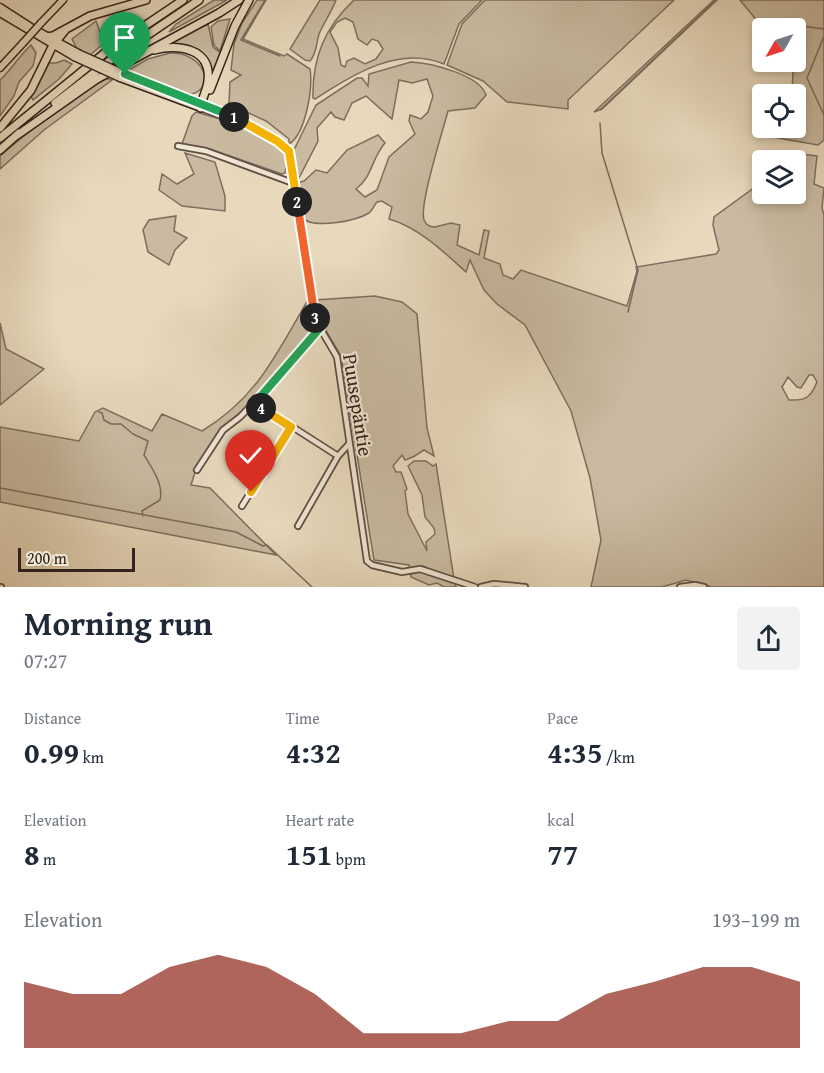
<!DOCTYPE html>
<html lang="en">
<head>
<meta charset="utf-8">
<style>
	:root { --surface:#fff; --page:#f2f2f3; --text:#1f2937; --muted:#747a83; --accent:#8f2418 }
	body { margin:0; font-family:"Gentium Book Plus",serif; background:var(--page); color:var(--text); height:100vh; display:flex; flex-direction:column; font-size:22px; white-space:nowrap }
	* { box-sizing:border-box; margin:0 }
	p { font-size:20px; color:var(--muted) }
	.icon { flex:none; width:33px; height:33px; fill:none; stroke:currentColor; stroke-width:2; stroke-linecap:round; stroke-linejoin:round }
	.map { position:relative; height:587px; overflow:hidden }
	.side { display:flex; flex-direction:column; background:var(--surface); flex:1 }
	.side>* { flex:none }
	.needle { width:39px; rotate:231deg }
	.controls { position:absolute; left:752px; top:18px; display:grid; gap:12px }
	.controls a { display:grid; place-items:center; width:54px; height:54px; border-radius:6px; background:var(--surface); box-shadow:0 3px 9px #0003; font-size:30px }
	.scale { position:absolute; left:18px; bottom:15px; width:117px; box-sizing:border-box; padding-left:6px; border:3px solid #32231b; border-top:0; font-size:16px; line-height:21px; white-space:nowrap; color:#32231b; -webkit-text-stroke:4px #f0e6d4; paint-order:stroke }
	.pin { position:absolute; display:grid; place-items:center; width:51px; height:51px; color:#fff; margin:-62px -26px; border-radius:50% 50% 50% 0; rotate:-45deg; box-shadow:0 0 6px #0007 }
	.pin .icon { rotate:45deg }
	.km { position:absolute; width:30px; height:30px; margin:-15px; border-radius:50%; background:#222; color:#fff; font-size:16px; line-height:30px; text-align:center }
	.round { display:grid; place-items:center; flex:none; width:63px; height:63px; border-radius:6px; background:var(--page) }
	.summary { display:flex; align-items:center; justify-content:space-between; height:102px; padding:0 24px }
	h1 { font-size:33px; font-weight:700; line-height:45px }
	.metrics { display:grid; grid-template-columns:repeat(3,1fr); gap:9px; height:102px; padding:6px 24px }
	.metrics div { display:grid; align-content:center }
	.metrics b { font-size:30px; font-weight:700 }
	.metrics small { font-size:16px; font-weight:400 }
	.metrics p { font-size:16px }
	.chart { height:168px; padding:12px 24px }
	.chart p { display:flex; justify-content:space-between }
	.chart svg { width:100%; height:108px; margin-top:6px; fill:var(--accent); opacity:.7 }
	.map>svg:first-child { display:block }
</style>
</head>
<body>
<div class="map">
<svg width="824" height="587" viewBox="0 0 824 587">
	<rect width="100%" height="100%" fill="#e8d9bd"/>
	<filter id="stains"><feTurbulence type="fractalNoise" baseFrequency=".00333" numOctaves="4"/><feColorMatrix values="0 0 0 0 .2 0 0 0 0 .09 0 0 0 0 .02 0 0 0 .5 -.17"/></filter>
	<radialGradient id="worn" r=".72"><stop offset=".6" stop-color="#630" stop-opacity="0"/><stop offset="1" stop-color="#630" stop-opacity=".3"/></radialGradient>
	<!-- green -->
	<path fill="#c9baa1" stroke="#7e6e5e" stroke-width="1.5" fill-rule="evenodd" d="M214,0H227L169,32L176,24Z
		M257,0H266L243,39L284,56L287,54L310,69C313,87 306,134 289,144V139L266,121L229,104L230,82L241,75L231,70L234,44L242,23Z
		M320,0H336C331,13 324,22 319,34C316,44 317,53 310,61L305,60L290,49Z
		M354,0H482L459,24L444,64C398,45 353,75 315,99L313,98C312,58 325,27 354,0ZM345,18L353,22L358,39L367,45L372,39L378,41L383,49L376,59L365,64L354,58L347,61L345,67L341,65L338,48L330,32L337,22Z
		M485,0H674L568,100V109L507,102L483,81L447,65L462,24Z
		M714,0H717L602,109L594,112Z
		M740,0H824V140L818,145L772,137L778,128H795V94H792L793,72L789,62H795V28H763Z
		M230,19L220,51L214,45L211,27L218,21Z
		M96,21L100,32L106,28L108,30L104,36L105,42L89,56L77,49L72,39Z
		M208,24L213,47L222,54L212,81L202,56L161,47Z
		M31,45L36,53L33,66L19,82L14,96L0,116V80C12,69 19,56 31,45Z
		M170,53C205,52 219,91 187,95L125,72L148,59Z
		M64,60L72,64L59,79L33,100L31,96L49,63H56Z
		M411,62C431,63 480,75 486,95L475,108L448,111C443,130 419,205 424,220C426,225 430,227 435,227L451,223L460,225L457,245L479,255L484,230L489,231L484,258L500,264L503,275L513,279L521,270L627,306L637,271L636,267L716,254L719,250L713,225L714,217L762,182V194H795V160H788L783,155L784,152L817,156L814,184L824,188L822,208L824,215V587H712L686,580L662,587H591L601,540L590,478L571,411L525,325L497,304L484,290L470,260L466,272C444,252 418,227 389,219L392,207L382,201L377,202C374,205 373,210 369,213C356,221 318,228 305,220L296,183L304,181L316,170L327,173L347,150L378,135L385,143C371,159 373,176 356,189L365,197L377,190L389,157L415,134L409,121L410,115L421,119L428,112L433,96L427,79L412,83L399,80L392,119L366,96L352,103L344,120L335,117L331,112L317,128L318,141L298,180H296L294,150L316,105L357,78H362L368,86L369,74ZM809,375H813L817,382C811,397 806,401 789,400L782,387L788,377L797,387L801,388Z
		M105,78L112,80L44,130L0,169V156C33,127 69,102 105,78Z
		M196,112C222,119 272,134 288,157L285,173L282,174L210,149L182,144L192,116Z
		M185,153L215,162L225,196V211L182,206L159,190L162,174L177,184L194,174Z
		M176,216L174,231L187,238L175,250L169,265L148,252L143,230L149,220Z
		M375,296L402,302L417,314L427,428L434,456L424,450L413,457L405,460L402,455L393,466L396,472H401L407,489L405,491L408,514L427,551L426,542L435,534L434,528L425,517L422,495L408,466L414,461H426L433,466L436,464L454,579L423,566L426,572L455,582L456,587H444L437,583L429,585L411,577L409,565L374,560L341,356L319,319L315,300Z
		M308,300L314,331C299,351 284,371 267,389C237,422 203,438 191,485L210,488L276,555L0,502V427L79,441L95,412L103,408L152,431L162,414L202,431C258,397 276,354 308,300Z
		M0,323L6,349L44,369L0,405Z"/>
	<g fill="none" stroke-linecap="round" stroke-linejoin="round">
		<!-- stream -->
		<path stroke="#7a6b5b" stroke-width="1.5" d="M265,0L241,40L280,56
			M764,21L824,29
			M824,36L807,78L824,115
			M600,110L716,0
			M600,123L602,153L638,270L628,312
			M99,412L102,413L104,420L111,424H121L133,434L148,441L144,455C152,468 164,485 160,500L142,511L143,516
			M0,488L236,532L263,546L267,545L312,587"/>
		<!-- minor casing -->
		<g stroke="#605044" stroke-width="8">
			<path id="minor" d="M205,105C224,113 281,138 290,154L291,172L314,312L320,328L337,357L367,561L372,565L402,572L420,569L475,587
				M201,108L238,122
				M178,146L206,151L293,183
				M255,403L338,456
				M197,470L223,430L240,417L276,380L320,328
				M242,506L291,427
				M298,526L338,456L349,444
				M0,587H1
				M481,587L494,584L525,587
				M680,587L695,585L704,587"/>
		</g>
		<!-- major casing -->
		<g stroke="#32231b" stroke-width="9">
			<path id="major" d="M0,7L34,29L78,53
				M0,13L74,57
				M41,23L63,0
				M0,68L23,43
				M125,74L205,105
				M120,78L201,108"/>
		</g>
		<!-- highway casing -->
		<g stroke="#32231b" stroke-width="10">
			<path id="highway" d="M46,37L53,36L90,16L146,0
				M154,50C178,44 212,48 208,81C207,91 201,99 201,108
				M210,90L235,26L249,0
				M55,103L112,59L199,0
				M0,128L31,90L53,45L66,29
				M16,136L97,79L219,13L239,0
				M0,138L106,52L183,0
				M0,150L19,133"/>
		</g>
		<!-- minor -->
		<use href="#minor" stroke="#f0e6d4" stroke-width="4.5"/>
		<!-- major -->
		<use href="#major" stroke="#e8d9bd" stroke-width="6"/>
		<!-- highway -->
		<use href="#highway" stroke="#e8d9bd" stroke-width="7"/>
		<!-- major-bridge casing -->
		<g stroke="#32231b" stroke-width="9" stroke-linecap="butt">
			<path id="major-bridge" d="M23,43L41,23
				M78,53L125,74
				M74,57L120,78"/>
		</g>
		<!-- major-bridge -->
		<use href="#major-bridge" stroke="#e8d9bd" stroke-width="6"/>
	</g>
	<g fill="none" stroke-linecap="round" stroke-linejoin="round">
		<!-- split-1 casing -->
		<g stroke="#fff" stroke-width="12">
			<path id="split-1" d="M125,74L234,117"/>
		</g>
		<!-- split-2 casing -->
		<g stroke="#fff" stroke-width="12">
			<path id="split-2" d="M234,117L277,141L289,151L297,202"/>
		</g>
		<!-- split-3 casing -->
		<g stroke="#fff" stroke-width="12">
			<path id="split-3" d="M297,202L315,318"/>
		</g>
		<!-- split-4 casing -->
		<g stroke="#fff" stroke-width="12">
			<path id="split-4" d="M261,408L255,403L320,328L315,318"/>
		</g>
		<!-- split-5 casing -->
		<g stroke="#fff" stroke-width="12">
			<path id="split-5" d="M251,492L291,427L261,408"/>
		</g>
		<!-- split-1 -->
		<use href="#split-1" stroke="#22a559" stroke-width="8"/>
		<!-- split-2 -->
		<use href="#split-2" stroke="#f5b400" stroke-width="8"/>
		<!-- split-3 -->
		<use href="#split-3" stroke="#f0652b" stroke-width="8"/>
		<!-- split-4 -->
		<use href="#split-4" stroke="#22a559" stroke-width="8"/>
		<!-- split-5 -->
		<use href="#split-5" stroke="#f5b400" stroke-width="8"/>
	</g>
	<g text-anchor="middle" stroke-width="4.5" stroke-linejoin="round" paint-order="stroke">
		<!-- street labels -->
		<g font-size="20" fill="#32231b" stroke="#f0e6d4">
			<text transform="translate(358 405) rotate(81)" y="7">Puusepäntie</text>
		</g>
	</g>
	<rect width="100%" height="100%" filter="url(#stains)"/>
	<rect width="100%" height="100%" fill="url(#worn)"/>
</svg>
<div class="controls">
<a><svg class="needle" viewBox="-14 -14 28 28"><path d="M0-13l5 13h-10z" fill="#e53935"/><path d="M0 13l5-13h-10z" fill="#747a83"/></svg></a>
<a><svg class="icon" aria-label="locate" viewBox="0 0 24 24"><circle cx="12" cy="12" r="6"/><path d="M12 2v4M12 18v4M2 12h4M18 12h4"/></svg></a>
<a><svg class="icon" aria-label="layers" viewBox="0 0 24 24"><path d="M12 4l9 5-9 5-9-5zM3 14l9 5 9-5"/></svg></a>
</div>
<div class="scale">200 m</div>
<div class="pin" style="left:125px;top:74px;background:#1e9e55"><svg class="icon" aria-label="arrive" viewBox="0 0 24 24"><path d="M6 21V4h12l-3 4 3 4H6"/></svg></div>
<div class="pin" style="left:251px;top:492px;background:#d93025"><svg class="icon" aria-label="check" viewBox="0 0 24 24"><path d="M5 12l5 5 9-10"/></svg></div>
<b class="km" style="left:234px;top:117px">1</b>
<b class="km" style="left:297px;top:202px">2</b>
<b class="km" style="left:315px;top:318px">3</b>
<b class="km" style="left:261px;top:408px">4</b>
</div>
<section class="side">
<div class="summary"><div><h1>Morning run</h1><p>07:27</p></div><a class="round"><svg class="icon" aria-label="share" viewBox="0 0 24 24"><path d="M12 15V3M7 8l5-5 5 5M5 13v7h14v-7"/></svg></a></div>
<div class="metrics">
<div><p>Distance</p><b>0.99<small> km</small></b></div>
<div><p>Time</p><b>4:32</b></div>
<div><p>Pace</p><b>4:35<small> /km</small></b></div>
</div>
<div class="metrics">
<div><p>Elevation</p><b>8<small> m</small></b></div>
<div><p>Heart rate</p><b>151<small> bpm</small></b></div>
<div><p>kcal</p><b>77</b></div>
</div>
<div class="chart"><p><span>Elevation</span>193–199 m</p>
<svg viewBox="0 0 160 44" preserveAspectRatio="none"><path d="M0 44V17L10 22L20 22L30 11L40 6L50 11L60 22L70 38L80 38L90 38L100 33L110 33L120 22L130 17L140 11L150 11L160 17V44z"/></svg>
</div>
</section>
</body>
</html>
